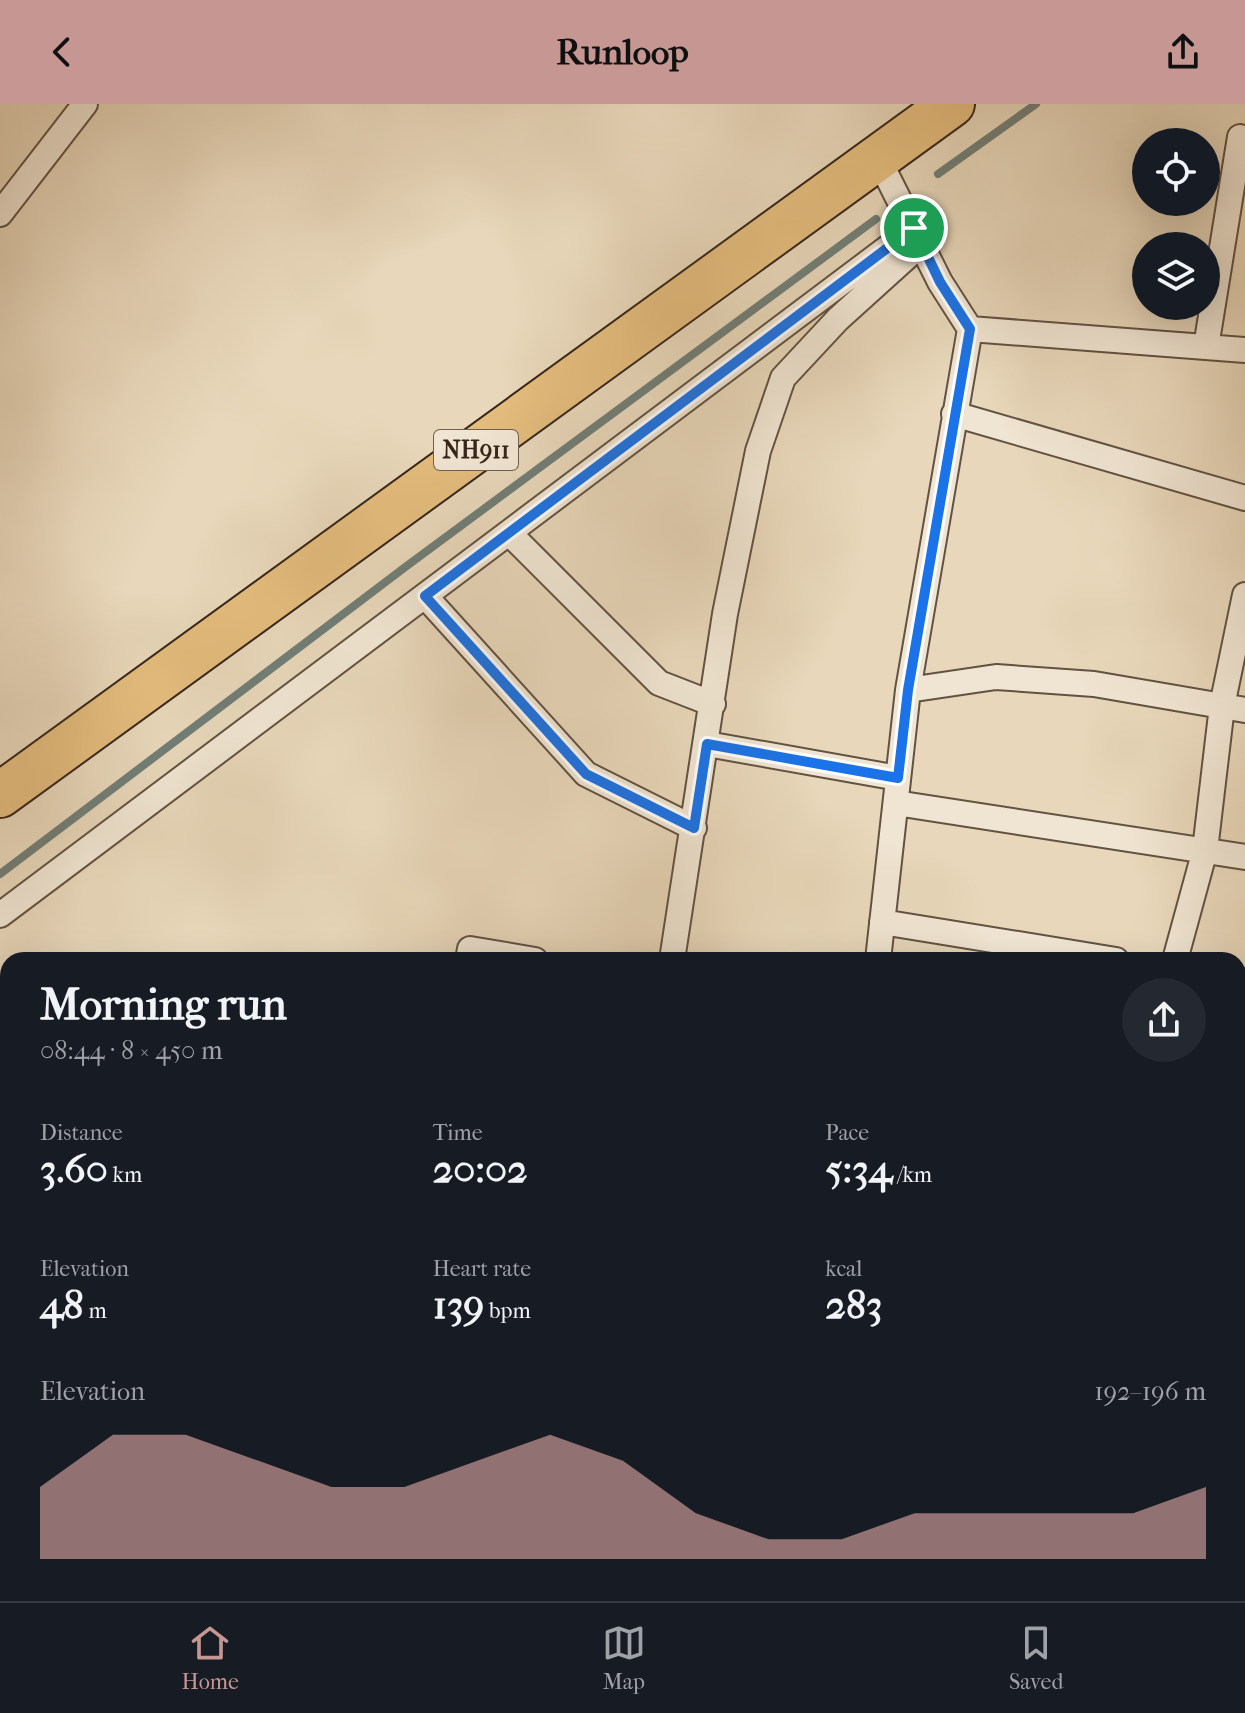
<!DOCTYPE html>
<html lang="en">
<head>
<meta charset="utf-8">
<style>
	:root { --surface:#171b24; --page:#242831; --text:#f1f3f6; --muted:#9ea1a6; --line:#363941; --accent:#c59692 }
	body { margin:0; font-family:"IM FELL French Canon",serif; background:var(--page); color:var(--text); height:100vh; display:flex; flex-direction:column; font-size:30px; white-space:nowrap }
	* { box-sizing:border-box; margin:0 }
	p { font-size:26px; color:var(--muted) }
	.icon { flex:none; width:44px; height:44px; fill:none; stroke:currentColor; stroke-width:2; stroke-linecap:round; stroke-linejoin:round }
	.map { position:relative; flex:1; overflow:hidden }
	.details { position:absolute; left:0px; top:848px; width:1246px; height:650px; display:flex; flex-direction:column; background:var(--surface); border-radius:24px 24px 0 0; box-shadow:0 8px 32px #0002 }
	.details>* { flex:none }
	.buttons { position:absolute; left:1132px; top:24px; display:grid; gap:16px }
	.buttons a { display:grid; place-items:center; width:88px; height:88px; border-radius:50%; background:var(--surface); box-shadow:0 8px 32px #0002; font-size:40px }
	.pin { position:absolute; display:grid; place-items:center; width:68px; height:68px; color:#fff; margin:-34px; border:4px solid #fff; border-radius:50%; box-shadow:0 2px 8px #0007 }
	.round { display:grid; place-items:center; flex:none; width:84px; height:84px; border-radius:42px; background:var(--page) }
	.head { display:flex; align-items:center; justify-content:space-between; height:136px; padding:0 40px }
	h1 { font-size:44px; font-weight:700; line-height:60px }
	.figures { display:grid; grid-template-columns:repeat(3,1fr); gap:12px; height:136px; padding:8px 40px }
	.figures div { display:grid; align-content:center }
	.figures b { font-size:40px; font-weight:700 }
	.figures small { font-size:22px; font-weight:400 }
	.figures p { font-size:22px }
	.chart { height:224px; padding:16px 40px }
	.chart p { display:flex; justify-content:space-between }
	.chart svg { width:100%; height:144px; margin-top:8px; fill:var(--accent); opacity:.7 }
	header { display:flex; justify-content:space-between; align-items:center; height:104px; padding:0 40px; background:var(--accent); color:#111; font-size:36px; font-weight:700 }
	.dock { display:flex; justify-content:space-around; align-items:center; height:112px; border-top:2px solid var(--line); background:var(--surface); font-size:22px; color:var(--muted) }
	.dock a { display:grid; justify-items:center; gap:4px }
	.dock .current { color:var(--accent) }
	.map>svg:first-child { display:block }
</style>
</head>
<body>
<header><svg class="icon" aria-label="back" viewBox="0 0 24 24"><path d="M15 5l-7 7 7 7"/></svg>Runloop<svg class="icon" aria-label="share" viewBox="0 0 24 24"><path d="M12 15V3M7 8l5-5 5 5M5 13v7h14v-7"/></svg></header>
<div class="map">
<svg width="1245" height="1497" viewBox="0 0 1245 1497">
	<rect width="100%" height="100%" fill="#e8d7ba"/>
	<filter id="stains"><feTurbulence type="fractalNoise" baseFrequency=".0025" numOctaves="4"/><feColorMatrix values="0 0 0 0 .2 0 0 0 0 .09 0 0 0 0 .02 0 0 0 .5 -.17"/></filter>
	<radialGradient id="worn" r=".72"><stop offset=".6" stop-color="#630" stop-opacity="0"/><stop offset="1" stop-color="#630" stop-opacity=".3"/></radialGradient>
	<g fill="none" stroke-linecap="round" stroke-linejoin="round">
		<!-- stream -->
		<path stroke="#717e76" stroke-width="8" d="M938,70L1036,0
			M0,770L408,461L876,115"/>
		<!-- street casing -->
		<g stroke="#625242" stroke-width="28">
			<path id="street" d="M0,110L85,0
				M970,225L1245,246
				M1206,243L1240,33
				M954,310L1245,394
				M509,429L659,579L713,600
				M425,492L586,670L694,724
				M908,586L996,573L1094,580L1245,606
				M707,640L898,674
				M896,699L1245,753
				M0,811L914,124
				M882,818L1116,856
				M468,856L470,845L535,856
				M672,856L725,510L758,347L783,274L838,215L921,140
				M878,856L908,586L970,225L940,178L878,54
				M1175,856L1205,746L1222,602L1245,491
				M1238,876L1245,877
				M1238,994L1245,995
				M0,1091L8,1102
				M1238,1106L1245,1108
				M0,1155L8,1157
				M1238,1347L1245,1348
				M0,1352L8,1353
				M1238,1432L1245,1433
				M853,1490L918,1497
				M87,1497V1490
				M243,1497L244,1490
				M370,1497L371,1490
				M568,1497L569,1490
				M775,1497L776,1490"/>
		</g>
		<!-- highway casing -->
		<g stroke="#36261a" stroke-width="48">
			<path id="highway" d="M0,691L952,0"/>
		</g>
		<!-- street -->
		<use href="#street" stroke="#f0e5d2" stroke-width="24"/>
		<!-- highway -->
		<use href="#highway" stroke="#e4bc7d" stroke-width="44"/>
	</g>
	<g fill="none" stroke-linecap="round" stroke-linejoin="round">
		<!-- route casing -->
		<g stroke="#fff" stroke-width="16">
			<path id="route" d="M914,124L940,178L970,225L908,586L898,674L707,640L694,724L586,670L425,492Z"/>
		</g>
		<!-- route -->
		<use href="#route" stroke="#1a73e8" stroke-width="10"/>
	</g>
	<g text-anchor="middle" stroke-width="7" stroke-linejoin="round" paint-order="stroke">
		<!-- shield labels -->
		<rect fill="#f0e5d2" stroke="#6e5f51" stroke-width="2" x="434" y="326" width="84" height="40" rx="6"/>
		<g font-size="24" font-weight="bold" fill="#36261a">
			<text x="476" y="354">NH911</text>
		</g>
	</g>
	<rect width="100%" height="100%" filter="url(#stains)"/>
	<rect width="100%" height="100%" fill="url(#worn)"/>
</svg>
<div class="buttons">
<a><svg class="icon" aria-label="locate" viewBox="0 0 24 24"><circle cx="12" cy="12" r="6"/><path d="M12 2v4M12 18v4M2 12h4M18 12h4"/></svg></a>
<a><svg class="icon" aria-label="layers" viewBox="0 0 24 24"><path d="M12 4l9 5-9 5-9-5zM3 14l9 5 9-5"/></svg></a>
</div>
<div class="pin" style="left:914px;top:124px;background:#1e9e55"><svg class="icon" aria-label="arrive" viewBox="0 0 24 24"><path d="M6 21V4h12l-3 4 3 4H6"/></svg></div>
<section class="details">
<div class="head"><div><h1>Morning run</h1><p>08:44 · 8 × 450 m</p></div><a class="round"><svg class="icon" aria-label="share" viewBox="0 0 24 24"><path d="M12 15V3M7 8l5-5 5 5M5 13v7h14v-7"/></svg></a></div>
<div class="figures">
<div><p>Distance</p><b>3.60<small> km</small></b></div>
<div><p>Time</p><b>20:02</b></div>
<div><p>Pace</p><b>5:34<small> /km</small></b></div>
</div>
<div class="figures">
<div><p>Elevation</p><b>48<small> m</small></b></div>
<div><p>Heart rate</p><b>139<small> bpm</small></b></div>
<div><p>kcal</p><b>283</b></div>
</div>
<div class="chart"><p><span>Elevation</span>192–196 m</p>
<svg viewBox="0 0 160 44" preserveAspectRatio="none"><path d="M0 44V22L10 6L20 6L30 14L40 22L50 22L60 14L70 6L80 14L90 30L100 38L110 38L120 30L130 30L140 30L150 30L160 22V44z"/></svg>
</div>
</section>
</div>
<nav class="dock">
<a class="current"><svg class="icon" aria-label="home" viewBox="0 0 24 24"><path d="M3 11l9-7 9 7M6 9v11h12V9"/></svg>Home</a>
<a><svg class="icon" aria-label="map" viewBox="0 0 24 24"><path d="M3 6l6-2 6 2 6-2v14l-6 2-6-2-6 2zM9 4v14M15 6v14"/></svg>Map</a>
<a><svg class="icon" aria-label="saved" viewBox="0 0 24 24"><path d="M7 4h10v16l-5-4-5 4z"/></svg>Saved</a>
</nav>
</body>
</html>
